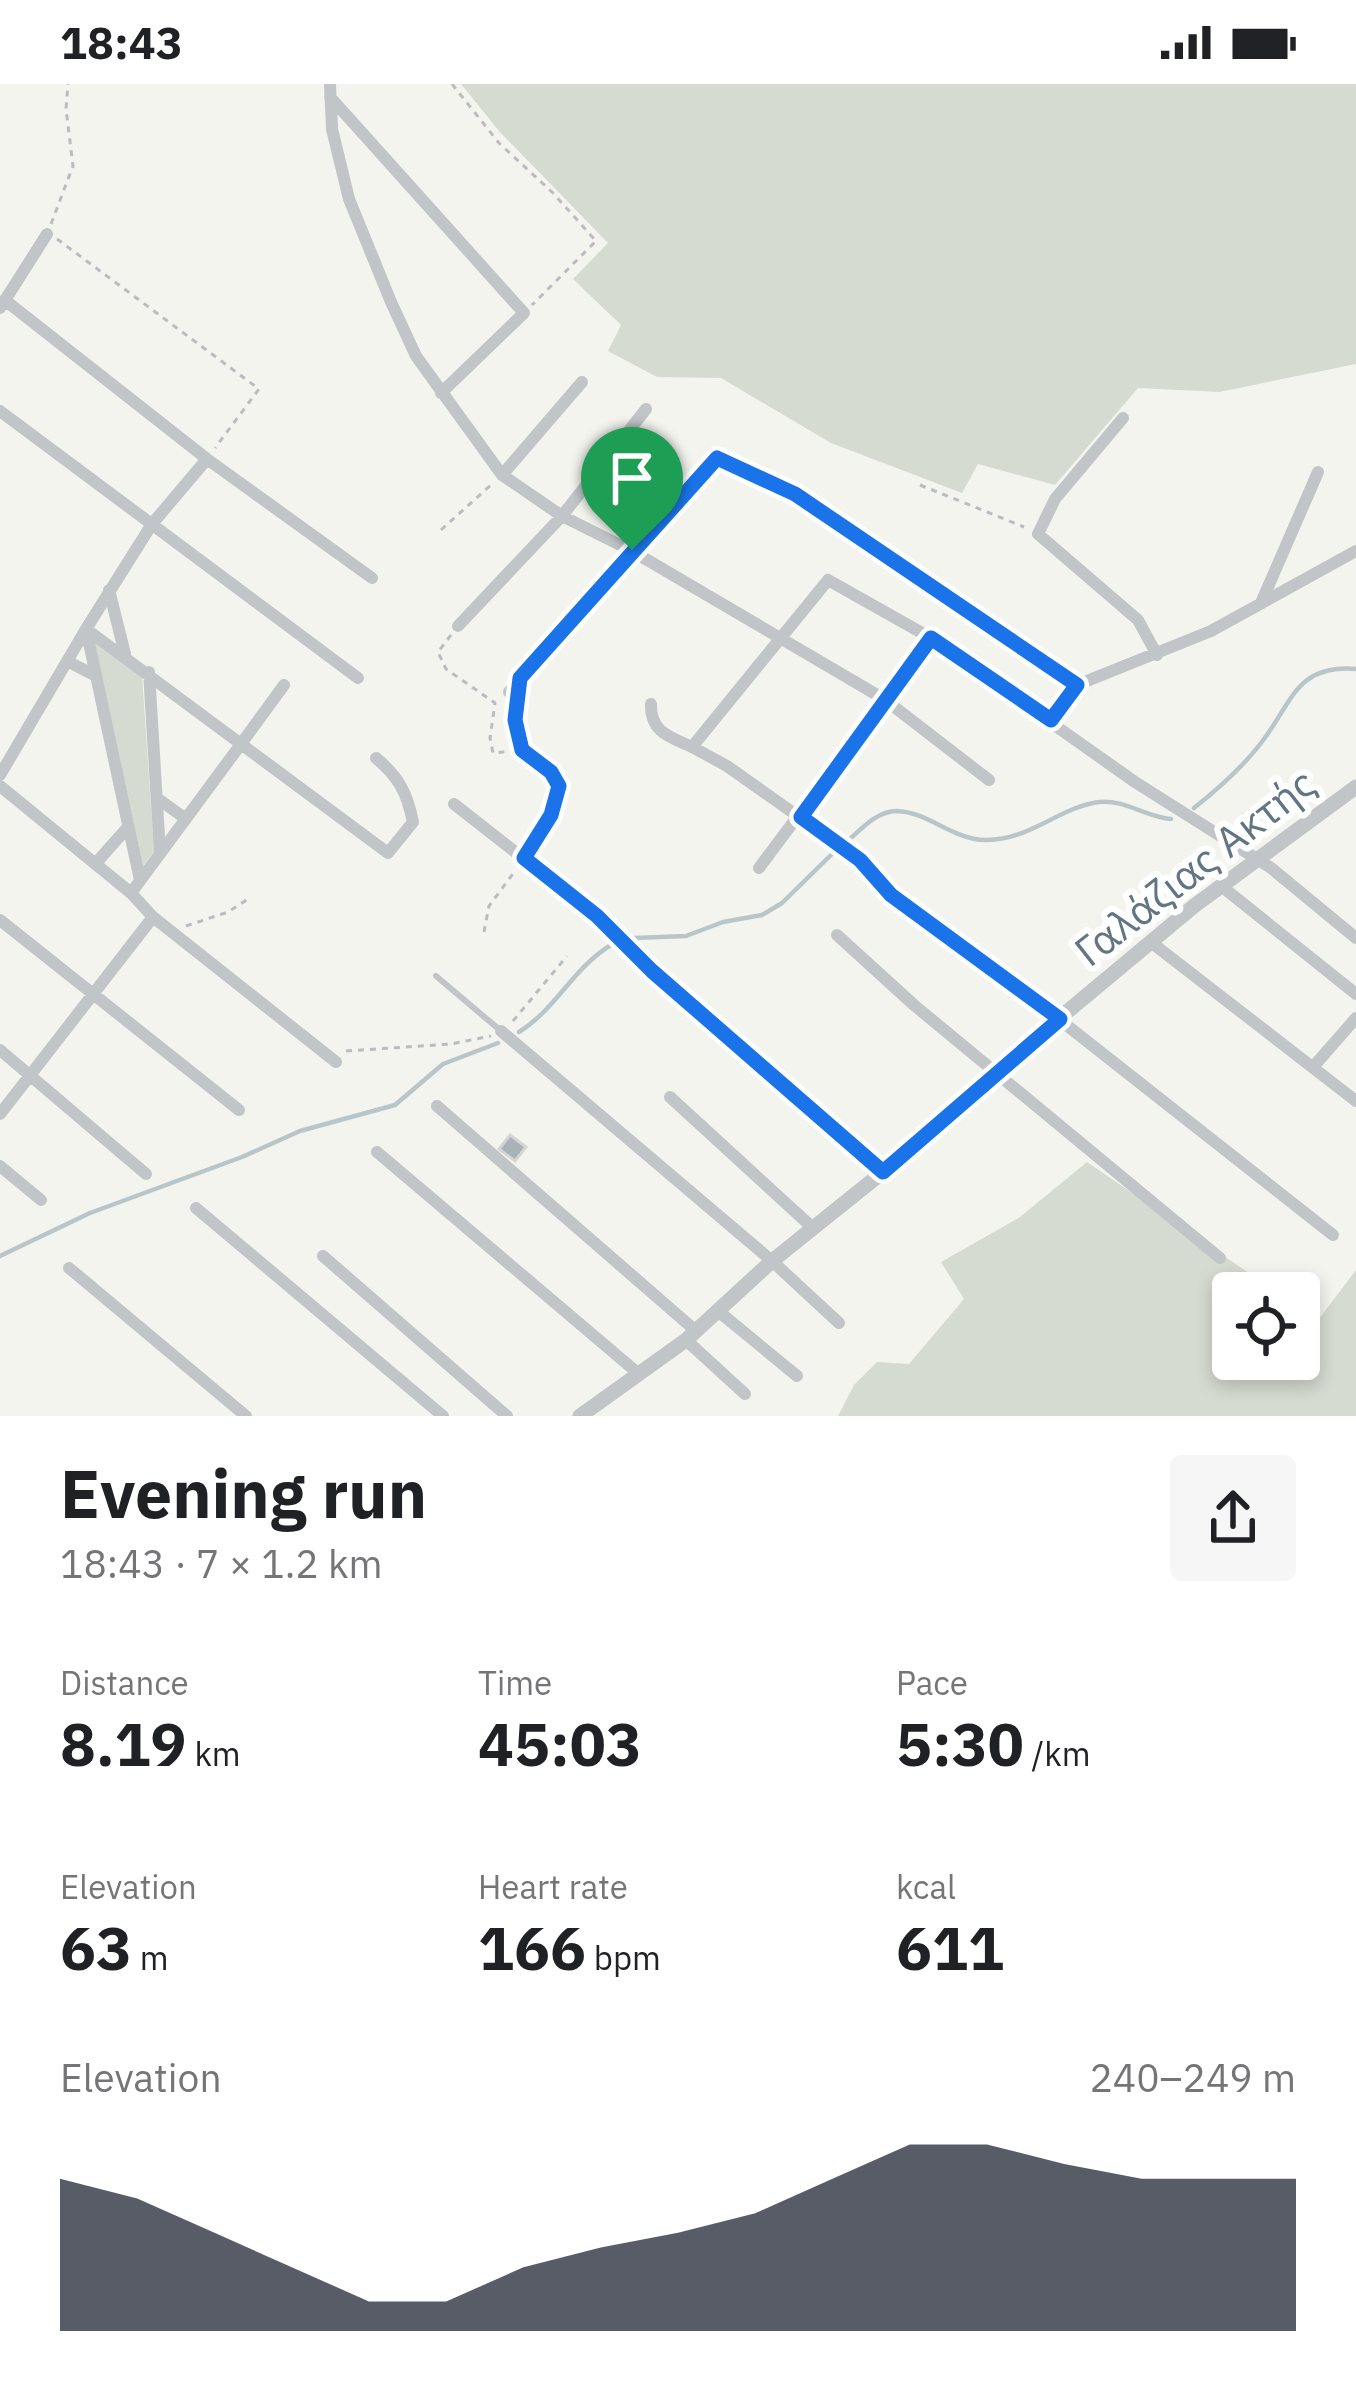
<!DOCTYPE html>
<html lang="en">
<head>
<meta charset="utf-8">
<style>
	:root { --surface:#fff; --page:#f6f6f6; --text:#202124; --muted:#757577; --accent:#111827 }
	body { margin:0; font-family:"IBM Plex Sans",sans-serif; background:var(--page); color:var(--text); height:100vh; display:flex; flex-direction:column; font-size:45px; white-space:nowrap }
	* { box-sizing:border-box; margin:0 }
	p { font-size:39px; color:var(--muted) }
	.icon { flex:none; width:66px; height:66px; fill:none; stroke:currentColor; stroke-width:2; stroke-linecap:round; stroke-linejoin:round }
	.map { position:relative; height:1332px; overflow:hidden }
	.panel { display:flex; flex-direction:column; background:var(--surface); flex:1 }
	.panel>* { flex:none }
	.buttons { position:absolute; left:1212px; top:1188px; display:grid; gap:24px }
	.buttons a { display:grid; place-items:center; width:108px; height:108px; border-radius:12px; background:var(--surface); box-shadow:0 6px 18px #0003; font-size:60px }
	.pin { position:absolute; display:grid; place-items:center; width:102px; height:102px; color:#fff; margin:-123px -51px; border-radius:50% 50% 50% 0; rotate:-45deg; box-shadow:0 0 12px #0007 }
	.pin .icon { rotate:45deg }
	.round { display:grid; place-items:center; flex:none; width:126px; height:126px; border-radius:12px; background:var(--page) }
	.overview { display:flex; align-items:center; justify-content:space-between; height:204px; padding:0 60px }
	h1 { font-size:66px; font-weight:700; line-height:90px }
	.stats { display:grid; grid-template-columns:repeat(3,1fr); gap:18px; height:204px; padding:12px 60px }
	.stats div { display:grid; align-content:center }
	.stats b { font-size:60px; font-weight:700 }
	.stats small { font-size:33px; font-weight:400 }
	.stats p { font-size:33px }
	.chart { height:336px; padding:24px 60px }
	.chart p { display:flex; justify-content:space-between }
	.chart svg { width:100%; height:216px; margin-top:12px; fill:var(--accent); opacity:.7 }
	.status { display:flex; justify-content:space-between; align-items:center; height:84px; padding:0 60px; background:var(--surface); direction:ltr }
	.status svg { height:33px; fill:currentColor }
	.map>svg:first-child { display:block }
</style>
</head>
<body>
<div class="status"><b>18:43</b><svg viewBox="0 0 49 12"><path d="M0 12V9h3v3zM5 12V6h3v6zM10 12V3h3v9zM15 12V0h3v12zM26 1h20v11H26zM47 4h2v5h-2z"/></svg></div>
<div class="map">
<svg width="1356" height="1332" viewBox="0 0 1356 1332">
	<rect width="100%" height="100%" fill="#f4f4ef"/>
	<!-- green -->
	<path fill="#d5dbd0" d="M461,0H1356V280L1219,308L1138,304L1055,401L978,380L962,409L831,359L721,294L657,293L608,267L621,241L573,195L608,159L499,47Z
		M94,556L142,591L154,767L143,782Z
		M1087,1078L1278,1209H1233V1275H1299V1223L1319,1235L1356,1186V1332H838L854,1301L877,1278L909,1280L964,1215L941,1178L1020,1133Z"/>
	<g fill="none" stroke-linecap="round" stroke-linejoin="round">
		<!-- stream -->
		<path stroke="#b8c6ca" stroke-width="4.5" d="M1194,724C1218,705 1242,684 1261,659C1292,620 1295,580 1356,585
			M850,755C863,743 878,727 897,727C928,728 952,755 985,756C1029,757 1059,723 1099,718C1124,715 1146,733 1171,735
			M634,854L686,852L723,838L762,831L782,819L832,770
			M519,948C556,925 573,884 611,861
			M0,1172L90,1129L242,1073L300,1047L395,1021L443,980L498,959"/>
	</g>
	<!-- building -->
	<path fill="#a9b2b6" stroke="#d5d5d3" stroke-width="3" d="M510,1051L526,1063L515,1077L499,1065Z"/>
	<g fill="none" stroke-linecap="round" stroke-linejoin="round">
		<!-- path -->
		<path stroke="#babdbf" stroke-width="3" stroke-dasharray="6 6" stroke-linecap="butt" d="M452,0L499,59L553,109L596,157L532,221
			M51,140L73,82L66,25L68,0
			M57,155L259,305L215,364
			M920,401L1024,443
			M441,446L493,399
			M451,551L438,568L446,585L495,619L490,654L493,669L522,666L551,688L559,702L551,731L530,763
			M515,621L522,664
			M186,842L228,828L251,813
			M484,848L489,822L515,787
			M513,937L567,872
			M346,967L451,960L491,952"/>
		<!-- service -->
		<path stroke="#c1c5c8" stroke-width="6" d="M436,892L501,947"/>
		<!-- minor -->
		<path stroke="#c1c5c8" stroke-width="12" d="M330,0L332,45L349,115L391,218L416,272L502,391L562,432L632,467L884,615L989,696
			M330,13L524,229L441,309
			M6,217L207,375L372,494
			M0,224L47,150
			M0,327L358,594
			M1123,334L1055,415L1038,450L1138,536L1157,571
			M502,391L582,298
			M109,506L125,570
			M1261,519L1318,388
			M458,542L562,432L646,325
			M931,554L828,496L692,663L727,682L860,776L891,811L1060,936L1333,1151
			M67,577L96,592
			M149,588L160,769
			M284,601L241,660L388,769L413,738C407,709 399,693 376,674
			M1077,601L1211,547L1356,467
			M509,608L717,374L795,410L1077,601L1051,636
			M651,620C650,648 670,653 692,663
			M0,691L86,545L241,660L131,809
			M0,702L131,809L153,833L0,1030
			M157,714L186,735
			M454,720L597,832L652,887L883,1088
			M96,779L128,743
			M759,784L931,554L1135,698L1271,784L1356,854
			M140,796L86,545L152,440L207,375
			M1220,801L1356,910
			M153,833L336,978
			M0,836L239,1026
			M837,851L914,921L1220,1174
			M1152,859L1356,1017
			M501,947L772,1177L839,1239
			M0,966L146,1090
			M1314,982L1356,934
			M670,1013L813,1144
			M437,1022L696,1247
			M377,1068L639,1290
			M0,1082L41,1116
			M196,1124L443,1332
			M323,1172L507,1332
			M69,1184L246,1332
			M718,1227L797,1292
			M686,1256L745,1310"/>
		<!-- tertiary -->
		<path stroke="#c1c5c8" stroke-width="15" d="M580,1332L686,1256L772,1177L883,1088L996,987L1194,822L1356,703"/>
	</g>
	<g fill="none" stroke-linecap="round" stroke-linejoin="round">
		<!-- route casing -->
		<g stroke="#fff" stroke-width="24">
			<path id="route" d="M717,374L795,410L1077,601L1051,636L931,554L801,733L860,776L891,811L1060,935L883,1088L652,887L597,832L524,774L551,731L559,702L551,688L522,666L515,636L520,594Z"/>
		</g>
		<!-- route -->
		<use href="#route" stroke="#1a73e8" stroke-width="15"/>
	</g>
	<g text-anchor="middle" stroke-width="12" stroke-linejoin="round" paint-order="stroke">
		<!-- street labels -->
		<g font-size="42" fill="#617582" stroke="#fff">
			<text transform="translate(1195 783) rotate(-38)" y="15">Γαλάζιας Ακτής</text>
		</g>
	</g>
</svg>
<div class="buttons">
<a><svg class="icon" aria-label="locate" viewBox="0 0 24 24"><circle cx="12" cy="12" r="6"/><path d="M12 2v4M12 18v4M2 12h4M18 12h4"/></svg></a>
</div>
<div class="pin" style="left:632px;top:466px;background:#1e9e55"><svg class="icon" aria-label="arrive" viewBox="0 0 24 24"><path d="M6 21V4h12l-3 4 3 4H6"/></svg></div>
</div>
<section class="panel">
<div class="overview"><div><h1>Evening run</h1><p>18:43 · 7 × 1.2 km</p></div><a class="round"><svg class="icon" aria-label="share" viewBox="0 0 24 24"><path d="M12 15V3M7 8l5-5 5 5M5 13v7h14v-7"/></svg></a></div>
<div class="stats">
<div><p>Distance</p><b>8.19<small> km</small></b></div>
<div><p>Time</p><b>45:03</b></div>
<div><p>Pace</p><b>5:30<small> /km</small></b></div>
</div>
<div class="stats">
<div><p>Elevation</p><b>63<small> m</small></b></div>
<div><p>Heart rate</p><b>166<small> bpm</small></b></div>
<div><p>kcal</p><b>611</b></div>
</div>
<div class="chart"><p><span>Elevation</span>240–249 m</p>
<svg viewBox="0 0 160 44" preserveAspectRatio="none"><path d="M0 44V13L10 17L20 24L30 31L40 38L50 38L60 31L70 27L80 24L90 20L100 13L110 6L120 6L130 10L140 13L150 13L160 13V44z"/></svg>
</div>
</section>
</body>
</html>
